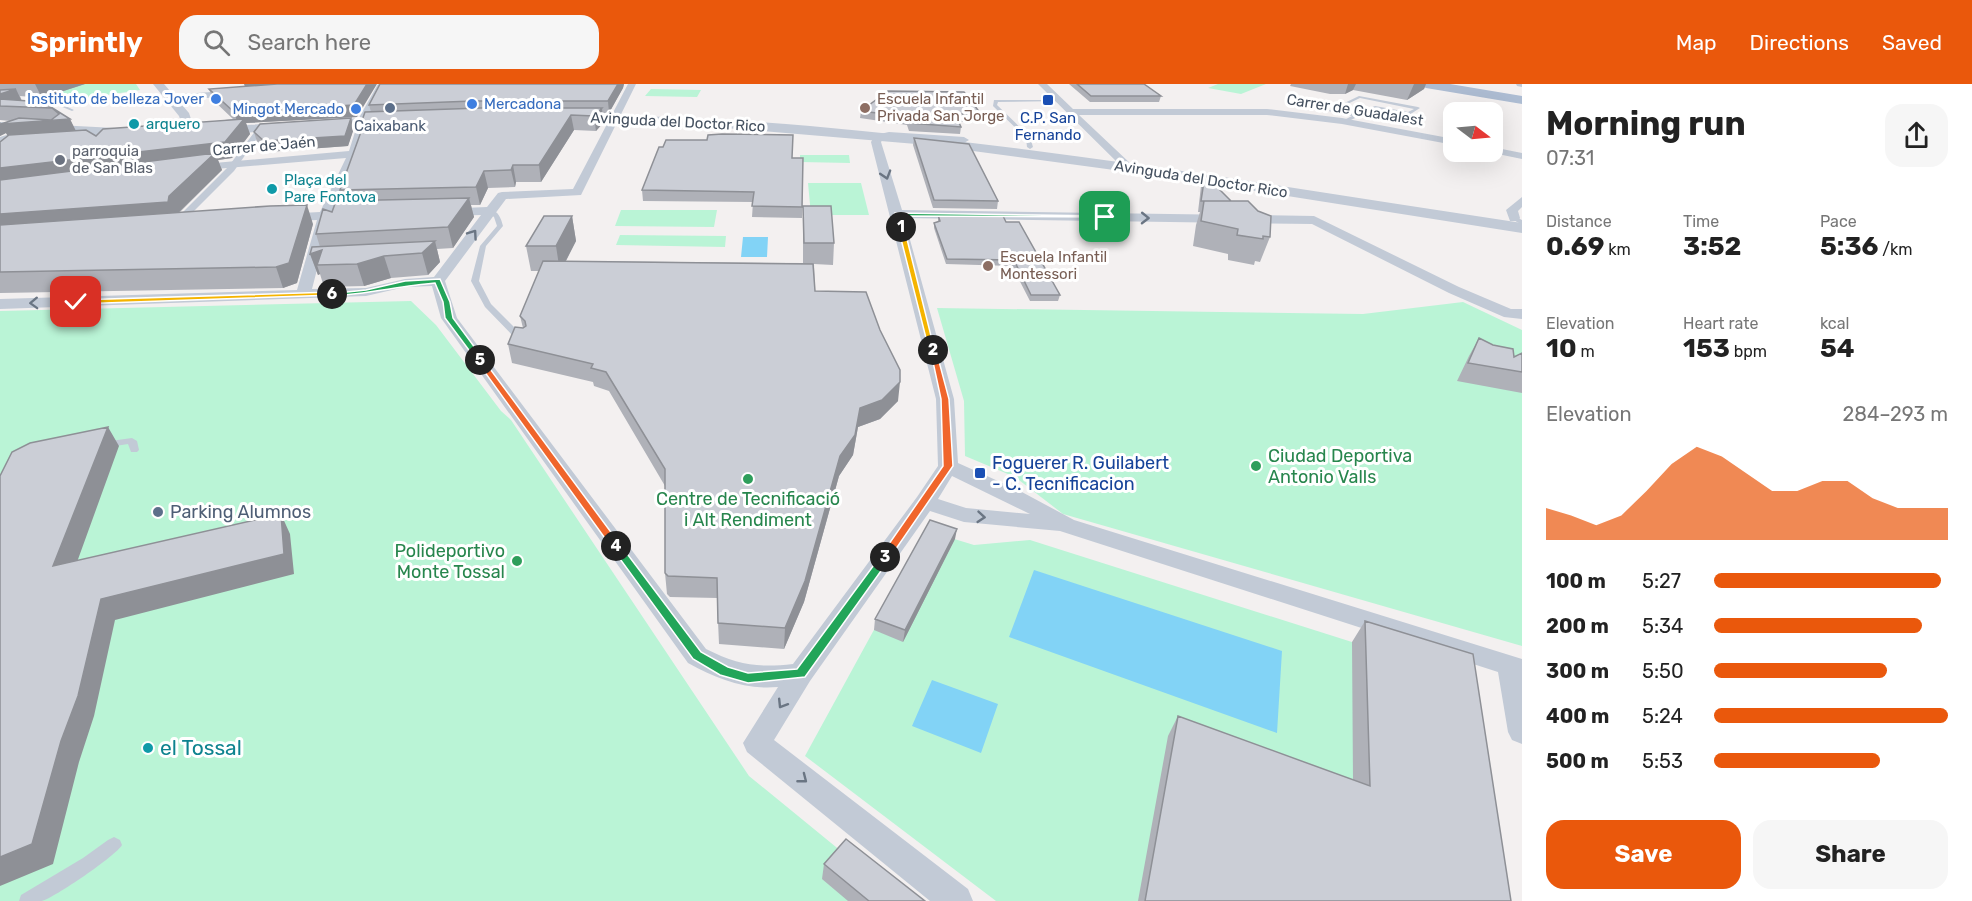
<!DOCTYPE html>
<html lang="en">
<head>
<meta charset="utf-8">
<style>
	:root { --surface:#fff; --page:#f6f6f6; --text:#222; --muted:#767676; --accent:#ea580c }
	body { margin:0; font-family:Rubik,sans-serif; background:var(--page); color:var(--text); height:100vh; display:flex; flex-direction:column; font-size:22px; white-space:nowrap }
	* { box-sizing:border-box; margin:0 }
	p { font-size:20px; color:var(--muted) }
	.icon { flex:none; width:33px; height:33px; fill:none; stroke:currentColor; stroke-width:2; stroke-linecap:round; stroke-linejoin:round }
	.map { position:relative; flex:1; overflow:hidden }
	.sheet { display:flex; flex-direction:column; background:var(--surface); width:450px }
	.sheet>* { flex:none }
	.needle { width:39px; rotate:106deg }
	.tools { position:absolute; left:1443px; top:18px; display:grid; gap:12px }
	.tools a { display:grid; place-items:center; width:60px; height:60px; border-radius:12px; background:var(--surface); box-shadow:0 6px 24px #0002; font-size:30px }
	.pin { position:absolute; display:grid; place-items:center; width:51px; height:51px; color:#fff; margin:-26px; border-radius:12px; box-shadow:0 3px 9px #0006 }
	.km { position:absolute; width:30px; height:30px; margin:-15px; border-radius:50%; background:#222; color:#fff; font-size:16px; line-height:30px; text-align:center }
	.round { display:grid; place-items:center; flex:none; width:63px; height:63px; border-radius:18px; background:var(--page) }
	.headline { display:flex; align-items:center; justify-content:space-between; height:102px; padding:0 24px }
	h1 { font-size:33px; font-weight:700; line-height:45px }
	.metrics { display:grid; grid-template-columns:repeat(3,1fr); gap:9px; height:102px; padding:6px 24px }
	.metrics div { display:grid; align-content:center }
	.metrics b { font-size:26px; font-weight:700 }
	.metrics small { font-size:16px; font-weight:400 }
	.metrics p { font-size:16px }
	.chart { height:168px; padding:12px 24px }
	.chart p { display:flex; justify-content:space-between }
	.chart svg { width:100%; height:108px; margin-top:6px; fill:var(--accent); opacity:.7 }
	.button { display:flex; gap:12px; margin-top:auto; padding:12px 24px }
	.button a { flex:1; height:69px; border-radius:18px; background:var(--accent); color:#fff; font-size:24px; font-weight:700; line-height:69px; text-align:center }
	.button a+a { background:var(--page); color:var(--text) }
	ul { padding:0 24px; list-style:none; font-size:20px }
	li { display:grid; grid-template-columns:96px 72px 1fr; align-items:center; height:45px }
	li i { height:15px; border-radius:8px; background:var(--accent) }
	header { display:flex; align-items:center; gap:36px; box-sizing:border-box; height:84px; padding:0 30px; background:var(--accent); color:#fff }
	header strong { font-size:28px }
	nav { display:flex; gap:33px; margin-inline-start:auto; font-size:21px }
	.search { width:420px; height:54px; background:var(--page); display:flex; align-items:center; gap:15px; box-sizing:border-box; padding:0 21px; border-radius:18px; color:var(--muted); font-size:22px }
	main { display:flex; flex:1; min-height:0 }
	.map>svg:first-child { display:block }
</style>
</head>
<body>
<header>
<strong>Sprintly</strong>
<div class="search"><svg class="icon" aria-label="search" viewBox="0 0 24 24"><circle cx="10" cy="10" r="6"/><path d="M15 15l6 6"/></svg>Search here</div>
<nav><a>Map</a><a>Directions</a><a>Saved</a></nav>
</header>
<main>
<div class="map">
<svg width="1522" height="817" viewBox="0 0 1522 817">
	<rect width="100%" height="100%" fill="#f3f0f0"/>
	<!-- green -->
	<path fill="#baf4d6" d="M7,0H136L140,6L61,18L38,15L32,0Z
		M1218,0H1266L1241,10L1208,4Z
		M651,5L701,6L697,13L645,12Z
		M800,71H849L850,79L800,78Z
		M808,99H861L869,131H811Z
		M621,126H717L714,143L615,142Z
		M620,151L726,152L725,163L616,161Z
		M411,217L436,241L501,327L511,336L749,692L902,817H0V227Z
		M1463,218L1522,246V562L1063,430L1015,393L965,372L964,317L937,224L1363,230Z
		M928,447L974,461L1030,456L1456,591L1486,817H996L805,672Z"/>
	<!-- water -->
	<path fill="#82d3f6" d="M743,153H768L767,173H741Z
		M1034,486L1282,567L1277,649L1009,553Z
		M932,596L998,620L981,669L912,642Z"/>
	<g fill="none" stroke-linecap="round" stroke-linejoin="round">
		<!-- service -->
		<path fill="#c2cad6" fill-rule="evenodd" d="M1359,12L1418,23L1420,24L1409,31L1376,25L1346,38L1344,36L1352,32L1328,27ZM1360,14L1414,25L1408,28L1375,22L1356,30L1335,26Z
			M994,16H1060L1062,17L998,18L997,21L1030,53L1033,63L1030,65L1027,63L1026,54L993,22Z
			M28,17L61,20L74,26L72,27L60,22L30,19Z
			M488,126C498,125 501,134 503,142L486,162L479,197L491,220L526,255V259H520L485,223L471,197L480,162L497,142L494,133L488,128Z
			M1512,133H1516L1522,136V141L1512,135Z
			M132,354L137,357L139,366L137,368H131L128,360L103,364L98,361L103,358Z
			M114,753L120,756L122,761C117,771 54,814 42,817C35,817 26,817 19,817L21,811L83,774L108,756Z"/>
		<!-- pedestrian -->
		<path fill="#c2cad6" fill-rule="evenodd" d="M259,42L265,43L234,87L185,136H179V132L228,83Z
			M26,45L29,49L0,57V53Z"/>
		<!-- minor -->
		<path fill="#c2cad6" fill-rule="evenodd" d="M378,0H386L370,32L358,70L333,127L349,126L355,130L349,134L330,135L312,205L366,204L405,195L434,193L481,131L444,132L440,131L438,128L440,125L487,123L498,109L502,108L573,105L628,0H636L581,111L506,115L445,197L457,234L706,565C738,581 758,584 793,580L917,413L938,382L936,315L871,58L875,51L889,48L964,53L969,56L964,59L883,55L881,58L902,126L1314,132L1459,203L1511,225H1522V235L1504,233L1449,209L1312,140L904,134L954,315L958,379L1020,407L1074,436L1522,575V660L1512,656L1508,648L1498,588L1060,447L964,438L930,427L810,597L774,656L968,805L973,817H930L747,668L743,659L778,603C745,606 717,595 688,579L441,234L432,202L405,203L366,212L0,225V215L297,206L317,136L282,138L276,134L282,130L320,128L346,74L192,87L186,84L192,81L349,67L360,32ZM952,392L1030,430L966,424L938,415Z
			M1038,0H1047L1073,25H1267L1342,34L1454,55V61L1342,40L1267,31H1079L1132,81L1134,83L1128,86L1124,85Z
			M1516,0H1522V3L1517,2Z
			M239,6L243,9L242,11L183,16L179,13L183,10Z
			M1492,63L1522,69V75L1488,68H1492Z
			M1522,113V123L1518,127L1520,134L1518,137H1510L1506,126Z"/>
		<!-- tertiary -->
		<path fill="#c2cad6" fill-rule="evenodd" d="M153,0H164L189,29L194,44L192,47H184L179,32Z
			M569,30C649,32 730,35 810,42C1049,63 1285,103 1522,139V149L1166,93L928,61L689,41L565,35L563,33Z
			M395,32L399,34V38L213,51L207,47L213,43Z
			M0,38L134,45L140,49L134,53L0,46Z"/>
		<!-- primary -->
		<path fill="#adbcd2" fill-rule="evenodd" d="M1419,0H1450L1522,12V20L1426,4Z"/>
	</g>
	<!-- wall -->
	<path fill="#afb1b8" d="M0,0H85L42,14L20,12L22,17L43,18L70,35L75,47L96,52L233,35L213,16L209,5L357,33L246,39L250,50L232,74L218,76L222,86L180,128L313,140L297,199L283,204L0,209V58L8,52L6,49L0,52V38L1,40L10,37L0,36Z
		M380,0H624L623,4L609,29H602L603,39L596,47L574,46L541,98H516L515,103L488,104L480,121H471L474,133L453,164L437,165L440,178L428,191L391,194L364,202L324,203L320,190L318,191L310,170L320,163L316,150L332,128L344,117L340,106L360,50L359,45L371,28L369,21Z
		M1069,0H1144L1161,12L1159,18H1090Z
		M1291,0H1426L1424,5L1407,16L1353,6L1345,10H1330L1290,2Z
		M861,27L981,30L979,38H959L961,43L960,50L909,47L907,41L860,34Z
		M351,34L354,44L348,62L267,68L257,58L254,48Z
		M914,54L998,117L997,125L933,124L913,61Z
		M792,74H803L802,134L752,133L753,118L643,117L642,106Z
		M1205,91L1231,117L1270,153L1260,178L1255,177L1254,181L1228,176V170L1193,162L1196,141L1200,128H1198L1201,102Z
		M803,122L834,159L833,181L814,180L815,207L898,317L880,335L858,343L853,371L839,392L804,518L784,565L719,560L717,514L670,513L667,510L665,489V402L609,307L594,302L593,298L512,279L508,260L523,244L520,232L539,187H531L526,162L572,132L576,157L566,177L803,179Z
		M938,131L1006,138L1060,211L1058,217H1030L1012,182L946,180L934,144V139L938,138Z
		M1479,254L1514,273L1522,269V309L1457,297L1469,272Z
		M955,455L903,558L874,546L875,535Z
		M1365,537L1511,817H1138L1168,652L1178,632L1353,696L1352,558Z
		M824,780L925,817H848L822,795Z"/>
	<!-- shaded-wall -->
	<path fill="#8e9096" d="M35,0H85L42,14Z
		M244,0H294L245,3Z
		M367,0H377L357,33L246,39L250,50L232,74L218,76L222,86L177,130L0,150V84L238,40L234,28Z
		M618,0H624L623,4L609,29L608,17Z
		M1348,0H1356L1353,6L1345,10Z
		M1414,0H1426L1424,5L1407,16Z
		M16,5L23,20L0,22V10Z
		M602,24L603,39L596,47L594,32Z
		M571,31L574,46L541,98L539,81Z
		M351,34L354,44L348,62L267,68L264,57Z
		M70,35L78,51L10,56L6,49L0,52V38L1,40Z
		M513,81L516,98L515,103L511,86Z
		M484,87L488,104L480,121L476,103Z
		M469,114L474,133L453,164L448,143Z
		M307,121L313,140L297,199L283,204L276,183Z
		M572,132L576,157L560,188L556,162Z
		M435,157L440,178L428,191L422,169Z
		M322,166L317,181L320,190L318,191L310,170Z
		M384,172L391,194L364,202L357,180Z
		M900,298L898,317L880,335L858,343L853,371L839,392L804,518L784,565L785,544L840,372L860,324Z
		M108,343L119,362L68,503L53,482Z
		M281,430L290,450L294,490L115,536L94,632L79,678L53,780L0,802V773L101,515Z
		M957,445L955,455L903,558L905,546Z"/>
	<!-- building -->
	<path fill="#cbced6" stroke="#8e9096" stroke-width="1.5" d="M277,0H367L354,21L234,28L209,5Z
		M380,0H618L608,17H473L369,21Z
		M1077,0H1144L1161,12H1091Z
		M16,5L0,10V6Z
		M888,7L964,8L981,30H955L961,43L909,39L908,33L861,27Z
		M0,15L43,18L70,35L1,40L19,34L51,36L59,30L52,24L0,22Z
		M481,24H602L594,32L571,31L539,81H513L511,86L484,87L476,103L340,106L362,45H359L365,28Z
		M351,34L345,52L264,57L254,48L260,40Z
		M244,35L225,58L0,84V58L9,51L86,46L96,52L103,45Z
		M722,50L793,51L792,74H803L802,123L752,122L754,108L642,106L659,63H663L666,56H707L708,51Z
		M914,54L969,60L998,117L934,116Z
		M215,69L169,112L168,118L0,130V96Z
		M1205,91L1231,117H1201Z
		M469,114L448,143L316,150L323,125L332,128L336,117Z
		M1204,117H1248L1258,127L1271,132L1270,153L1263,152V155L1237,151L1238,145L1201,137Z
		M307,121L289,179L276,183L0,188V141L270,122Z
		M803,122H831L834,159H804Z
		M938,131L1003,132L1006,138H1019L1060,211H1031L1014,176L947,175L934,139L940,137Z
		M544,132H572L556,162H526Z
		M435,157L422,169L384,172L357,180L317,181L322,166L310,170L312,163Z
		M543,177L813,180L815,207L866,208L880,246L900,286V298L882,316L860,324L855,351L840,372L805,497L785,544L718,539L717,494L668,492L665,489V385L606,288L591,284L593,280L508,260L515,243L523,244L526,242L525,237L520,232Z
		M1479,254L1493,261L1513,265L1514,273L1522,269V288L1468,279Z
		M108,343L53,482L281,430L284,470L101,515L78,612L61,657L32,760L0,773V392L12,368L30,359Z
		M930,436L957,445L905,546L875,535Z
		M1365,537L1473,570L1511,817H1145L1178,632L1370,702Z
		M846,755L925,817H869L824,780Z"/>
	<!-- one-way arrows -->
	<defs><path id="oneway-chevron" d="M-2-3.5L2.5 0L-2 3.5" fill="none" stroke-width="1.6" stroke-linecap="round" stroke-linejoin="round" transform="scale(1.5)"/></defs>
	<g stroke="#6a7583">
		<use href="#oneway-chevron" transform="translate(886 91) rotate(73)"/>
		<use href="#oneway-chevron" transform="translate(1145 134) rotate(1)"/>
		<use href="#oneway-chevron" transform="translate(473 150) rotate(-55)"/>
		<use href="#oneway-chevron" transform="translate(34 219) rotate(178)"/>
		<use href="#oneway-chevron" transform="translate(981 433) rotate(5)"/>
		<use href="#oneway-chevron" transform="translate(782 620) rotate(122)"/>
		<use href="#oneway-chevron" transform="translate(803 695) rotate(38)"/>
	</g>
	<!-- split-1 -->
	<path fill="#22a559" stroke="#fff" stroke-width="1.5" d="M895,129L1105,132L1108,133L901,132L904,143L901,145L898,143Z"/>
	<!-- split-2 -->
	<path fill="#f5b400" stroke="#fff" stroke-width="1.5" d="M901,141L904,143L935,268L929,266L898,143Z"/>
	<!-- split-3 -->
	<path fill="#f0652b" stroke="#fff" stroke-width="1.5" d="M930,264L936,266L949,315L953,382L889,475H882V470L943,382L941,315Z"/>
	<!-- split-4 -->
	<path fill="#22a559" stroke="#fff" stroke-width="1.5" d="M616,458L619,459L701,568L728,583L748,589L797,585L882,470H889L891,473L805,593L748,599L720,591L693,575L612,464V459Z"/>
	<!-- split-5 -->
	<path fill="#f0652b" stroke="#fff" stroke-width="1.5" d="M480,273L482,274L619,459V464H612L476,276Z"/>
	<!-- split-6 -->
	<path fill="#22a559" stroke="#fff" stroke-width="1.5" d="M440,195L450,218L453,234L484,276L482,277H477L445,234L443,218L435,199C400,202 367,210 332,212L328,210L366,206L405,197Z"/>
	<!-- split-7 -->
	<path fill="#f5b400" stroke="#fff" stroke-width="1.5" d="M332,208L334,211L76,220L72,218L76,216Z"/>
	<!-- markers -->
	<g fill="#3f7fe0" stroke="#fff" stroke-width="2">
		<circle cx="216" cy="15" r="6"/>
		<circle cx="472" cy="20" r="6"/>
		<circle cx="356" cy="25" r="6"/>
	</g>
	<g fill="#1a4fb4" stroke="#fff" stroke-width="2">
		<rect x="1042" y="10" width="12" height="12" rx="3"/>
		<rect x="974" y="383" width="12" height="12" rx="3"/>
	</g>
	<g fill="#5c6f8a" stroke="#fff" stroke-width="2">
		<circle cx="390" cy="24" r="6"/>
		<circle cx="158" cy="428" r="6"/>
	</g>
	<g fill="#8d6e63" stroke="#fff" stroke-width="2">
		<circle cx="865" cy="24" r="6"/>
		<circle cx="988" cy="182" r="6"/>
	</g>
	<g fill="#0f9aa8" stroke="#fff" stroke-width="2">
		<circle cx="134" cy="40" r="6"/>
		<circle cx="272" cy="105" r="6"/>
		<circle cx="148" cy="664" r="6"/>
	</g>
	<circle fill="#6b7280" stroke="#fff" stroke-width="2" cx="60" cy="76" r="6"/>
	<g fill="#2e9e5b" stroke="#fff" stroke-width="2">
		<circle cx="1256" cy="382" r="6"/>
		<circle cx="748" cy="395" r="6"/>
		<circle cx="517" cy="477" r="6"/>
	</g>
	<g text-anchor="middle" stroke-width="6" stroke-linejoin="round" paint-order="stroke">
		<!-- far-shop labels -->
		<g font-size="15" fill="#366cbe" stroke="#fff" text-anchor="end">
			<text x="204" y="20">Instituto de belleza Jover</text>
			<text x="484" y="25" text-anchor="start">Mercadona</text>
			<text x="344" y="30">Mingot Mercado</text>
		</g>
		<!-- far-education labels -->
		<g font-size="15" fill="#785e54" stroke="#fff" text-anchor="start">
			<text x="877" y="20">Escuela Infantil<tspan x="877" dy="17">Privada San Jorge</tspan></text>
			<text x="1000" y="178">Escuela Infantil<tspan x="1000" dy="17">Montessori</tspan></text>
		</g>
		<!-- far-street labels -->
		<g font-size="15" fill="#455160" stroke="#fff">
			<text transform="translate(1355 26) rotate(9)" y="5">Carrer de Guadalest</text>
			<text transform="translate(678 38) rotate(3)" y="5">Avinguda del Doctor Rico</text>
			<text transform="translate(264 62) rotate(-5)" y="5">Carrer de Jaén</text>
			<text transform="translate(1201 95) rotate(9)" y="5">Avinguda del Doctor Rico</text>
		</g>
		<!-- far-transit labels -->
		<g font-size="15" fill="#164399" stroke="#fff">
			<text x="1048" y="39">C.P. San<tspan x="1048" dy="17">Fernando</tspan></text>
		</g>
		<!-- far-culture labels -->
		<g font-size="15" fill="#0d838f" stroke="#fff" text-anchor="start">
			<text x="146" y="45">arquero</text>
			<text x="284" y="101">Plaça del<tspan x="284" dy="17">Pare Fontova</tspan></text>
		</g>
		<!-- far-service labels -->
		<g font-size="15" fill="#4e5e75" stroke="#fff">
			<text x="390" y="47">Caixabank</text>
		</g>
		<!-- far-worship labels -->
		<g font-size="15" fill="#5b616d" stroke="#fff" text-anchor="start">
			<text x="72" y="72">parroquia<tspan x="72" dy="17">de San Blas</tspan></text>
		</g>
		<!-- leisure labels -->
		<g font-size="18" fill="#27864d" stroke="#fff" text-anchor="start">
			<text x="1268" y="378">Ciudad Deportiva<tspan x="1268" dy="21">Antonio Valls</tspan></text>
			<text x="748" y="421" text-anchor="middle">Centre de Tecnificació<tspan x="748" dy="21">i Alt Rendiment</tspan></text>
			<text x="505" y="473" text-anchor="end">Polideportivo<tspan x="505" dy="21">Monte Tossal</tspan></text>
		</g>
		<!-- transit labels -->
		<g font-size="18" fill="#164399" stroke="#fff" text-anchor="start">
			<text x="992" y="385">Foguerer R. Guilabert<tspan x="992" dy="21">- C. Tecnificacion</tspan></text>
		</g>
		<!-- service labels -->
		<g font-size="18" fill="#4e5e75" stroke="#fff" text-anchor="start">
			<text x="170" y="434">Parking Alumnos</text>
		</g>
		<!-- near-culture labels -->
		<g font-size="21" fill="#0d838f" stroke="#fff" text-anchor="start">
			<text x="160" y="671">el Tossal</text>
		</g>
	</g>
</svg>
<div class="tools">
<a><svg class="needle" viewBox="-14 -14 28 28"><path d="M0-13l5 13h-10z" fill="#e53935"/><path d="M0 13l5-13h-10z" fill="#767676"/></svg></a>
</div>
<div class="pin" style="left:1105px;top:133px;background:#1e9e55"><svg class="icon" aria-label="arrive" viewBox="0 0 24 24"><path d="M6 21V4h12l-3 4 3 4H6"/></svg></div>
<div class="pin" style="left:76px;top:218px;background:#d93025"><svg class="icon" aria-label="check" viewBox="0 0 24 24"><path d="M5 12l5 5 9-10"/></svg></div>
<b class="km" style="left:901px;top:143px">1</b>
<b class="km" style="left:933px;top:266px">2</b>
<b class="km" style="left:885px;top:473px">3</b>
<b class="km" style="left:616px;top:462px">4</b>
<b class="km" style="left:480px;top:276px">5</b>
<b class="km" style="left:332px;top:210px">6</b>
</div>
<section class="sheet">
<div class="headline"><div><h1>Morning run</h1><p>07:31</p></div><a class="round"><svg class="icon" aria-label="share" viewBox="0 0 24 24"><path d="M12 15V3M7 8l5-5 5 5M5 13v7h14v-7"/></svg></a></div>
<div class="metrics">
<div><p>Distance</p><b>0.69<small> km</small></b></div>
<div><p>Time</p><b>3:52</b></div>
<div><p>Pace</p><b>5:36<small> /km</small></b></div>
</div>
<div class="metrics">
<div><p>Elevation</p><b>10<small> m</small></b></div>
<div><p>Heart rate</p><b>153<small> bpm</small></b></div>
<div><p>kcal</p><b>54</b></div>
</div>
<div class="chart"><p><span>Elevation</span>284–293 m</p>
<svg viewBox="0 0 160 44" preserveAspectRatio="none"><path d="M0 44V31L10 34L20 38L30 34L40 24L50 13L60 6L70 10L80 17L90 24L100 24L110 20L120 20L130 27L140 31L150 31L160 31V44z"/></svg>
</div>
<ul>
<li><b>100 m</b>5:27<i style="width:97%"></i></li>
<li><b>200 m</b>5:34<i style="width:89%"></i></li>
<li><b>300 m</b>5:50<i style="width:74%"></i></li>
<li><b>400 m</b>5:24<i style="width:100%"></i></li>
<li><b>500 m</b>5:53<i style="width:71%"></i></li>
</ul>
<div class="button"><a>Save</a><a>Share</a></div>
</section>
</main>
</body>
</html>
